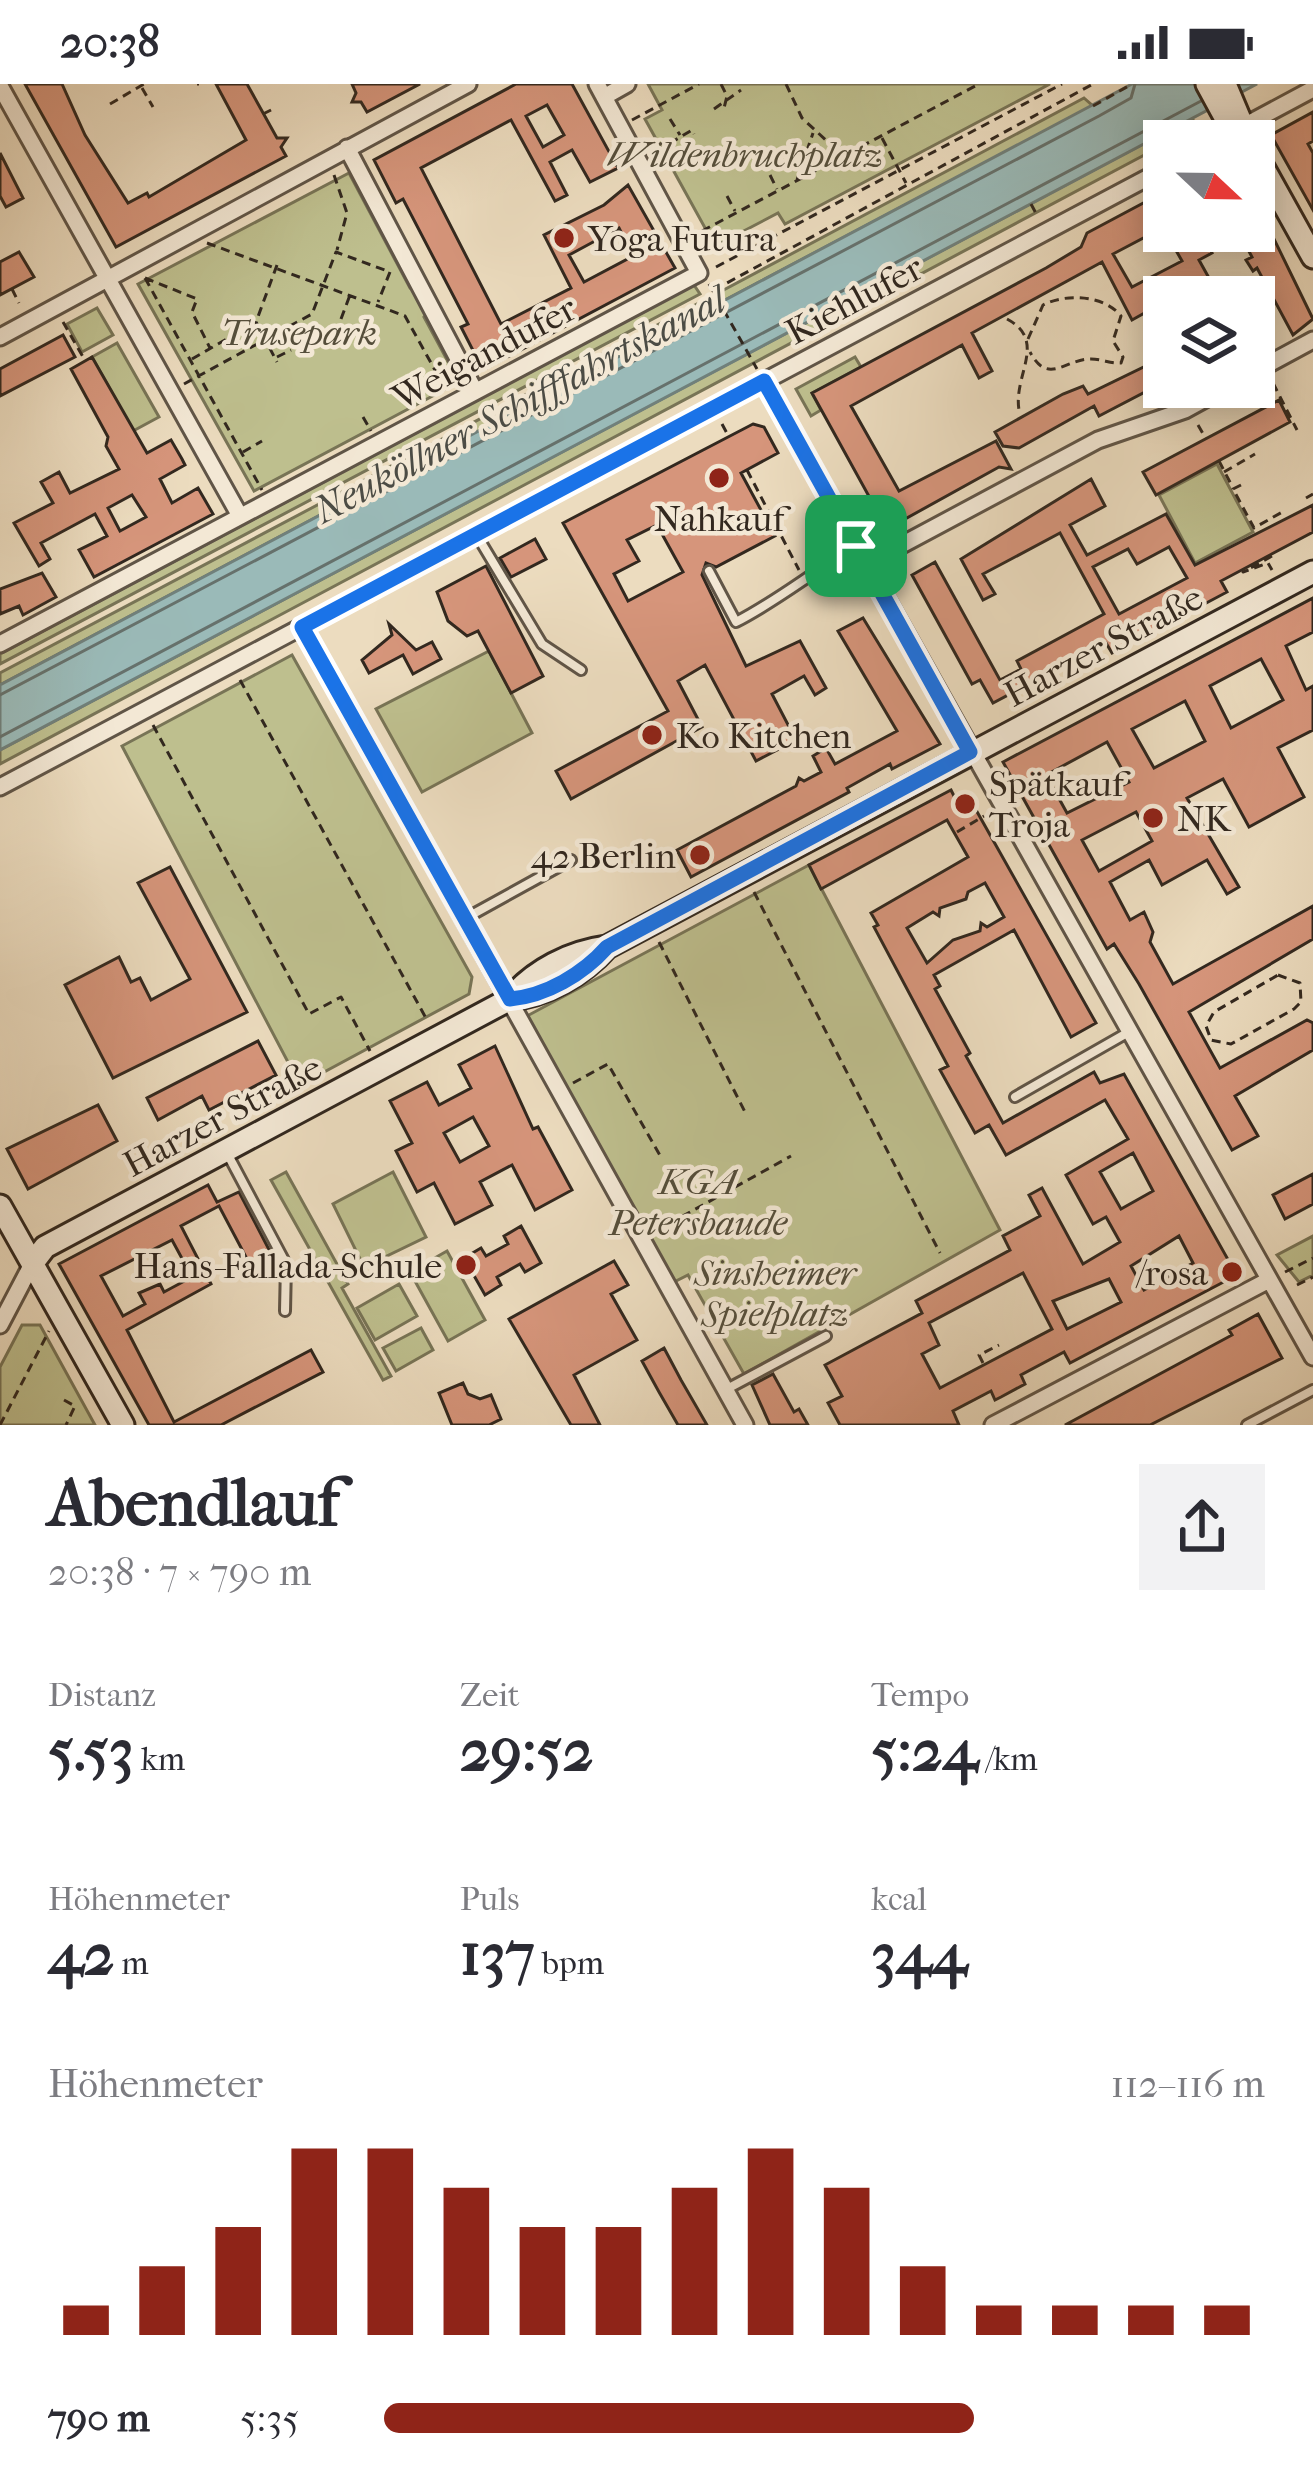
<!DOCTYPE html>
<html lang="de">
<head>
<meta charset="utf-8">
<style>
	:root { --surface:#fff; --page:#f2f2f3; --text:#2b2b33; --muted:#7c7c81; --accent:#8f2418 }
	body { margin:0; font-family:"IM FELL French Canon",serif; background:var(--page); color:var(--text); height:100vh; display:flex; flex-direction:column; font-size:45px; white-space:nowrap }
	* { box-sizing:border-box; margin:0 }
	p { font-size:39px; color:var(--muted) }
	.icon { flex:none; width:66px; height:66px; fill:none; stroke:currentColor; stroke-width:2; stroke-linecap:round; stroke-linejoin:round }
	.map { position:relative; height:1341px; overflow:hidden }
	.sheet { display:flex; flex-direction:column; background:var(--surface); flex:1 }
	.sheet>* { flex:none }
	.needle { width:78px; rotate:112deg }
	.controls { position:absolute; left:1143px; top:36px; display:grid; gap:24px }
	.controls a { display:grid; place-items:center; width:132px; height:132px; border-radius:0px; background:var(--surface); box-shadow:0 6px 30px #0003; font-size:60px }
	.pin { position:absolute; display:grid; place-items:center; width:102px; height:102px; color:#fff; margin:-51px; border-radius:24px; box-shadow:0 6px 18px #0006 }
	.round { display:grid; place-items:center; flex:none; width:126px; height:126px; border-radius:0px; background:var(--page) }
	.summary { display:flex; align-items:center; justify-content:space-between; height:204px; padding:0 48px }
	h1 { font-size:66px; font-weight:700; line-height:90px }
	.stats { display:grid; grid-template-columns:repeat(3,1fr); gap:18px; height:204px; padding:12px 48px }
	.stats div { display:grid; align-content:center }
	.stats b { font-size:60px; font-weight:700 }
	.stats small { font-size:33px; font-weight:400 }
	.stats p { font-size:33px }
	.chart { height:336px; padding:24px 48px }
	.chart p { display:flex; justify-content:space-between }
	.chart svg { width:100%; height:216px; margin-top:12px; stroke:var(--accent); stroke-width:6 }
	ul { padding:0 48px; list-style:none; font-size:39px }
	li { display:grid; grid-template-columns:192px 144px 1fr; align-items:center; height:90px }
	li i { height:30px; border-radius:15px; background:var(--accent) }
	.status { display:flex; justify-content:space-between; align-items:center; height:84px; padding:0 60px; background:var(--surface); direction:ltr }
	.status svg { height:33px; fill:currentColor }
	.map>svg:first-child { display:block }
</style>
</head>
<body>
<div class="status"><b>20:38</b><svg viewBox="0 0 49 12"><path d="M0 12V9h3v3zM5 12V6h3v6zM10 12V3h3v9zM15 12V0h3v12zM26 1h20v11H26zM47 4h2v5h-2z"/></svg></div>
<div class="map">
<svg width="1313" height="1341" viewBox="0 0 1313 1341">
	<rect width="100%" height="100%" fill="#ecdcbf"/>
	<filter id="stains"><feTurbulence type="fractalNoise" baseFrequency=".00167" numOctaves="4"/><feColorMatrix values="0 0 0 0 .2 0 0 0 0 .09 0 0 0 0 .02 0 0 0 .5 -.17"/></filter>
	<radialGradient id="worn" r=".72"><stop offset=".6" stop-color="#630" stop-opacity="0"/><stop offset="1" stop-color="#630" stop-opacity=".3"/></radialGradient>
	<!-- green -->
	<path fill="#bebf8e" stroke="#787456" stroke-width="3" d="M648,0H1050L785,140L778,129L715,162L645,35L662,26Z
		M1084,14L1093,22L723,217L718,209Z
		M1192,34L1197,43L0,680V666Z
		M349,89L410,204H416L429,228L424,233L459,298L254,407L138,200Z
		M694,201L700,210L0,580V570Z
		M712,212L716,221L0,601V589Z
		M97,224L113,251L82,268L67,240Z
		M117,259L159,333L133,347L92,273Z
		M855,273L861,283L812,309L821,326L811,332L796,305Z
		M1217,380L1253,448L1195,479L1159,411Z
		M489,567L532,649L422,708L376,625Z
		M292,571L472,893L469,910L300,1001L122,662Z
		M809,781L1000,1146L744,1290L688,1191L674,1198L527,932Z
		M286,1088L348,1200L342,1204L391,1292L383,1296L271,1096Z
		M393,1088L426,1153L364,1183L333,1120Z
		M1313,1152V1191L1299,1198L1277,1171Z
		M447,1167L485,1236L448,1257L410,1188Z
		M399,1200L417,1232L375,1256L357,1224Z
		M22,1241H40L95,1341H0V1283Z
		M421,1244L433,1266L396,1287L383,1264Z"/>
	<!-- water -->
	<path fill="#9abab8" stroke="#70807b" stroke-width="3" d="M1132,0H1257L0,666V601Z"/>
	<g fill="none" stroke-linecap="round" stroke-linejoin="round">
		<!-- shore -->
		<path stroke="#66716c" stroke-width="3" d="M0,611L1099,32L1131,14L1135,0
			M0,653L1201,17"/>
	</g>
	<!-- building -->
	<path fill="#d6957b" stroke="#32281f" stroke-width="3" fill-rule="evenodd" d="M25,0H62L85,51L128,119L147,109L149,113L246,56L216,0H247L277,54H287L281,63L286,72L116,163Z
		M352,0H420L367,28L361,18H352L356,9Z
		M516,0H572L618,84L590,98L572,66L550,78L567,111L555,117L511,36L421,84L501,240L571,204L544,151L604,121L628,101L675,184L483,286L461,243L468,240L403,115L396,119L374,76ZM547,21L564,51L543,63L526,32ZM619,144L633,172L584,198L569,171Z
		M1313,28V57L1308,60L1313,69V126L1271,51Z
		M0,69L23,114L6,123L0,112Z
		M1164,108V143L1113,170L1132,203L1182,177L1165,147H1200L1212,169L1199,176L1209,194L1164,213V218L1132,236L1102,178L972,249L992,287L979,294L962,261L851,322L899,407L996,357L1011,385L999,383L887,445L812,309L1046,184L1081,163L1087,149Z
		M1254,114L1313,235L1293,251L1257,184L1253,187L1246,176L1252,173L1238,147H1254Z
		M19,168L34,193L0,211V178Z
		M63,251L75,273L0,312V285Z
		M92,273L147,369L171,356L182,375L185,381L160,395L172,419L198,404L213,430L94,493L79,466L107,452L95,430L41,459L50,475L39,482L14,439L53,419L41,398L59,388L70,409L119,385L106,362L108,353L71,285ZM132,411L146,433L120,447L108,424Z
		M1154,278L1164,298L1099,332L1094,322L1019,364L1003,362L995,348L1063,310L1083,302L1088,310Z
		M1279,316L1290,338L1156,411L1143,388Z
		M753,340L764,343L778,369L741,389L775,452L716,483L706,479L702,491L746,582L800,557L826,604L815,611L804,592L772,610L796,656L756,677L705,581L678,597L702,643L571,715L556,687L668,627L563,439ZM657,441L683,488L628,517L614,490L639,477L627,456Z
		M1091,395L1105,422L1070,441L1087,471L1166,430L1195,481L1313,421V448L1221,497L1227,508L1112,569L1106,559L993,619L980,596L972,600L912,491L935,478L1000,596L1021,585L1017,577L1104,530L1060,449L983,490L995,510L983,516L961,475ZM1169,463L1187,494L1119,530L1093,483L1128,465L1137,480Z
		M535,455L546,475L511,493L500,474Z
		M486,482L543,592L511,609L478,547L467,552L448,537L437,508Z
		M42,489L56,513L23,531L19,522L0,530V505Z
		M1313,514V548L1286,562L1306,606L1313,602V646L1278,664L1304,713L1249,743L1223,695L1187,714L1239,803L1227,810L1207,776L1162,801L1149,776L1110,798L1130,836L1144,828L1153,848L1150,858L1173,900L1313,822V855L1189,928L1220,984L1307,936L1313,939V966L1235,1012L1258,1052L1232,1066L1139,900L1114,860L1107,865L1003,678ZM1261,575L1283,616L1231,644L1210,602ZM1185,617L1205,657L1154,684L1132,645ZM1107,658L1129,698L1067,729L1046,691ZM1136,728L1152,757L1099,787L1082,756Z
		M863,534L940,660L892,685L890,680L847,704L849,708L691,793L677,766L796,702L799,694L804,697L821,688L813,672L826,664L835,680L897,647L838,547Z
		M389,540L416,566L432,558L441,575L413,590L403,571L369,589L362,576L392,551Z
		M951,706L954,712L967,710L1096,939L1071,953L1014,846L934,891L940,902L935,905L970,969L966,972L1003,1039L1094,988L1100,999L1124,990L1235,1188L1233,1193L1070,1279L1064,1268L1021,1291L1025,1300L1001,1313L995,1316L991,1307L953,1327L959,1341H840L828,1319L842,1312L825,1281L922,1229L916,1217L1010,1166L1003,1152L1040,1132L1029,1111L1042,1104L1083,1180L1120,1158L1106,1133L1093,1140L1066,1091L1128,1055L1105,1016L1006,1071L989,1041L975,1049L940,986L948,982L874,843L878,841L871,829L968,773L947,736L821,805L809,781ZM985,799L1004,833L987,843L981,839L980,847L953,856L927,879L907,844L933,828L939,832L940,824L966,815L968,808ZM1133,1069L1153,1107L1121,1125L1100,1088ZM1179,1152L1193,1179L1144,1206L1131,1182ZM1023,1189L1052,1245L940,1304L922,1270L939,1261L929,1239ZM1109,1195L1121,1218L1067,1245L1053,1217Z
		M170,783L247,928L113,994L65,901L119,873L131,898L140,894L151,916L190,895L138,799Z
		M258,957L276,991L209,1026L202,1012L158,1036L147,1014Z
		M495,962L533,1045L538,1043L572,1106L535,1126L512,1081L480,1098L492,1121L455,1140L434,1099L417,1108L396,1067L412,1059L390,1017L427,998L439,1021L471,1004L459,981ZM473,1033L489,1062L460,1078L444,1049Z
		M98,1021L117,1057L28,1105L7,1065Z
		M1313,1090V1120L1285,1135L1273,1111Z
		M208,1101L217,1118L239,1108L276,1179L256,1192L219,1122L181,1142L211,1200L127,1246L174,1338L311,1266L323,1288L221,1341H149L59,1180ZM172,1156L192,1193L164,1208L160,1200L139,1209L145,1220L123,1232L101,1192Z
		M521,1142L541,1179L525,1188L520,1180L497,1193L501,1201L485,1211L464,1174L481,1164L486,1172L508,1160L504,1152Z
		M614,1177L628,1201L611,1210L637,1256L574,1291L600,1341H571L509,1235Z
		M1258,1230L1282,1274L1150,1341H1065L1232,1251L1229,1246Z
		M664,1264L681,1296L707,1341H678L659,1308L642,1277Z
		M773,1290L794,1328L799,1325L808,1341H770L752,1301Z
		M463,1299L468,1310L480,1315L491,1311L501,1335L489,1341H452L439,1309Z"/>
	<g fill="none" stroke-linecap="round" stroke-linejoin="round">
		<!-- lane casing -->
		<g stroke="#605547" stroke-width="14">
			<path id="lane" d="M476,450L542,560L581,586
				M709,487L736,538C779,516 812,488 855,463
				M466,834L571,776
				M1015,1013L1127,949
				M227,1069L286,1180L285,1227
				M727,1305L826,1252
				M1247,1341L1313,1306"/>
		</g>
		<!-- street casing -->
		<g stroke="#605547" stroke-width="21">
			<path id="street" d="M0,2L240,432
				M604,13L627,0
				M1216,57L1313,5
				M347,64L475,307
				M0,253L468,0
				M1254,288L1313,256
				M764,297L1313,1273
				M866,480L1098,356L1185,326L1227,303
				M302,543L745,1341
				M0,560L699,189L597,0
				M0,703L1164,85
				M0,1241L32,1180
				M993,1341L1267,1197"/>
		</g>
		<!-- secondary casing -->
		<g stroke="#32281f" stroke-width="27">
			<path id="secondary" d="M1207,0L1226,35L1241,44
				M1225,0L1249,57
				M1254,67L1313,173
				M510,915C546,912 583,890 607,863L1313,488
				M0,1122L123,1341
				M32,1180L45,1163L510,915C534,886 570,868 607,863"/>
		</g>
		<!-- path -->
		<path stroke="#32281f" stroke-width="3" stroke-dasharray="9 6" stroke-linecap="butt" d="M197,0H199
			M721,0L727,12L724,24
			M786,0L802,34L842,71
			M142,4L153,23
			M110,20L144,0
			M1093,22L1132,0
			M714,25L741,6
			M263,30L273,25
			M670,35L680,51
			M632,36L699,0
			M882,54L906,99
			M657,67L692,46L694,50
			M334,91L347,129L337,166
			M770,91L777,105
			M797,96L813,49
			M727,112L735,127
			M1031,120L1038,133
			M702,147L979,0
			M207,159L405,232L446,306
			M277,181L256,238L277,278
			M716,183L1062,0
			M145,194L262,406
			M145,194L197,215L192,228L210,264
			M709,200L757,285
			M12,205L19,219
			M714,206L1093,0
			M341,235L350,211
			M1007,235C1048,257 1013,291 1019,326
			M63,238L83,273
			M1028,255L1043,221C1066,209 1104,211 1121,232L1113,257L1123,273L1121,279C1110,280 1103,275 1091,275C1065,275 1048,302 1030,268
			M277,273L291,266
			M192,275L256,238
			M1273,299L1297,346
			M184,300L312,230L336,168L390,188L378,218
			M363,333L371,347
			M722,340L729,353
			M1198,341L1206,355
			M243,368L262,357
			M1219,377L1233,404
			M747,386L799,486
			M1224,388L1255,370
			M1241,401L1233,405L1254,444L1284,427
			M1306,414L1313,410
			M1272,472L1243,488L1268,479L1272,486
			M240,596L427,936
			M153,641L309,930L341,913L370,967
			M957,748L984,732
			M754,808L940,1169
			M659,858L747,1032
			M1278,891L1300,899L1301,918L1294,925L1231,960L1211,956L1206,942L1214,928Z
			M573,999L608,980L662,1075
			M656,1147L791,1072
			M1285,1188L1313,1174
			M1297,1201L1313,1193
			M983,1279L979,1271L999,1261
			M64,1316L75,1322L66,1341
			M0,1341L49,1247"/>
		<!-- lane -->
		<use href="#lane" stroke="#f3e8d5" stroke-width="8"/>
		<!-- street -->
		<use href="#street" stroke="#f3e8d5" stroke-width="15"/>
		<!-- secondary -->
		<use href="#secondary" stroke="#f3e8d5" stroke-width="21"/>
	</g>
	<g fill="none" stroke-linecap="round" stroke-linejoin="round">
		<!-- route casing -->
		<g stroke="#fff" stroke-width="24">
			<path id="route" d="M764,297L970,668L607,863C583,890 546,912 510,915L302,543Z"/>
		</g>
		<!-- route -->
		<use href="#route" stroke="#1a73e8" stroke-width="15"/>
	</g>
	<!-- markers -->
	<g fill="#8f2418" stroke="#f3e8d5" stroke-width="4.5">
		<circle cx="564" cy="154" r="12"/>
		<circle cx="719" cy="394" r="12"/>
		<circle cx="652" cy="651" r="12"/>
		<circle cx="965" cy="720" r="12"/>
		<circle cx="1153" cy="734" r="12"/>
		<circle cx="700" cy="771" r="12"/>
		<circle cx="466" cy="1181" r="12"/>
		<circle cx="1232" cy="1188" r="12"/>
	</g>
	<g text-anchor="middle" stroke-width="9" stroke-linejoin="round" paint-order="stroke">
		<!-- park labels -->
		<g font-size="36" font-style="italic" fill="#554e3b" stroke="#f3e8d5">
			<text x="745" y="83">Wildenbruchplatz</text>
			<text x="299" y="261">Trusepark</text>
			<text x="698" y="1110">KGA<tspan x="698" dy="41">Petersbaude</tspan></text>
			<text x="775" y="1201">Sinsheimer<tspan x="775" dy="41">Spielplatz</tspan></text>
		</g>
		<!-- poi labels -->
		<g font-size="36" fill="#32281f" stroke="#f3e8d5" text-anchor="start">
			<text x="588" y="167">Yoga Futura</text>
			<text x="719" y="447" text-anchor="middle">Nahkauf</text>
			<text x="676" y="664">Ko Kitchen</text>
			<text x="989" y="712">Spätkauf<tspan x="989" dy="41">Troja</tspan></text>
			<text x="1177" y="747">NK</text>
			<text x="676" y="784" text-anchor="end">42 Berlin</text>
			<text x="442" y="1194" text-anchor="end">Hans-Fallada-Schule</text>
			<text x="1208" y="1201" text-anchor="end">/rosa</text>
		</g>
		<!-- street labels -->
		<g font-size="36" fill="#32281f" stroke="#f3e8d5">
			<text transform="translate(854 215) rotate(-28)" y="13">Kiehlufer</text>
			<text transform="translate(484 268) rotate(-28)" y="13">Weigandufer</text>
			<text transform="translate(1103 561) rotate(-28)" y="13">Harzer Straße</text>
			<text transform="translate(222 1031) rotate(-28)" y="13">Harzer Straße</text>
		</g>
		<!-- water labels -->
		<g font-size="39" font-style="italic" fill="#4c4c45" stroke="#f3e8d5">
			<text transform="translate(519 320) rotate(-28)" y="14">Neuköllner Schifffahrtskanal</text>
		</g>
	</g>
	<rect width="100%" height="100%" filter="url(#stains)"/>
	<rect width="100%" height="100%" fill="url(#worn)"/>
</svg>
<div class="controls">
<a><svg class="needle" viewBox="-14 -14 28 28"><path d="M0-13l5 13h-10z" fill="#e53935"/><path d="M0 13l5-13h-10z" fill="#7c7c81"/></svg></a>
<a><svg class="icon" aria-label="layers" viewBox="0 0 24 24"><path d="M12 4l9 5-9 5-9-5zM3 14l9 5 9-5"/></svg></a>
</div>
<div class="pin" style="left:856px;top:462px;background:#1e9e55"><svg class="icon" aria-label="arrive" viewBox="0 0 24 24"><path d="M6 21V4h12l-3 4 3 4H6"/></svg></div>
</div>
<section class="sheet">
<div class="summary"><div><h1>Abendlauf</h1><p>20:38 · 7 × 790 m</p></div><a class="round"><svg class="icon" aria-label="share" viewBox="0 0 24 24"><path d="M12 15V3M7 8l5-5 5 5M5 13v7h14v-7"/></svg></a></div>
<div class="stats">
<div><p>Distanz</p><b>5.53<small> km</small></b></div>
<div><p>Zeit</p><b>29:52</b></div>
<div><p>Tempo</p><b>5:24<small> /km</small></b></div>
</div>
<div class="stats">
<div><p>Höhenmeter</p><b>42<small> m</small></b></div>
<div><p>Puls</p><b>137<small> bpm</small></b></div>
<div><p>kcal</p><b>344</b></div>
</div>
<div class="chart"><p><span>Höhenmeter</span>112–116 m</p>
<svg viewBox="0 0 160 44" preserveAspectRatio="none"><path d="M5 44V38M15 44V30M25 44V22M35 44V6M45 44V6M55 44V14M65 44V22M75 44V22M85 44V14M95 44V6M105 44V14M115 44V30M125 44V38M135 44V38M145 44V38M155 44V38"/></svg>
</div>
<ul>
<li><b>790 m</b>5:35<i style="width:67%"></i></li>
</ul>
</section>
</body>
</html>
